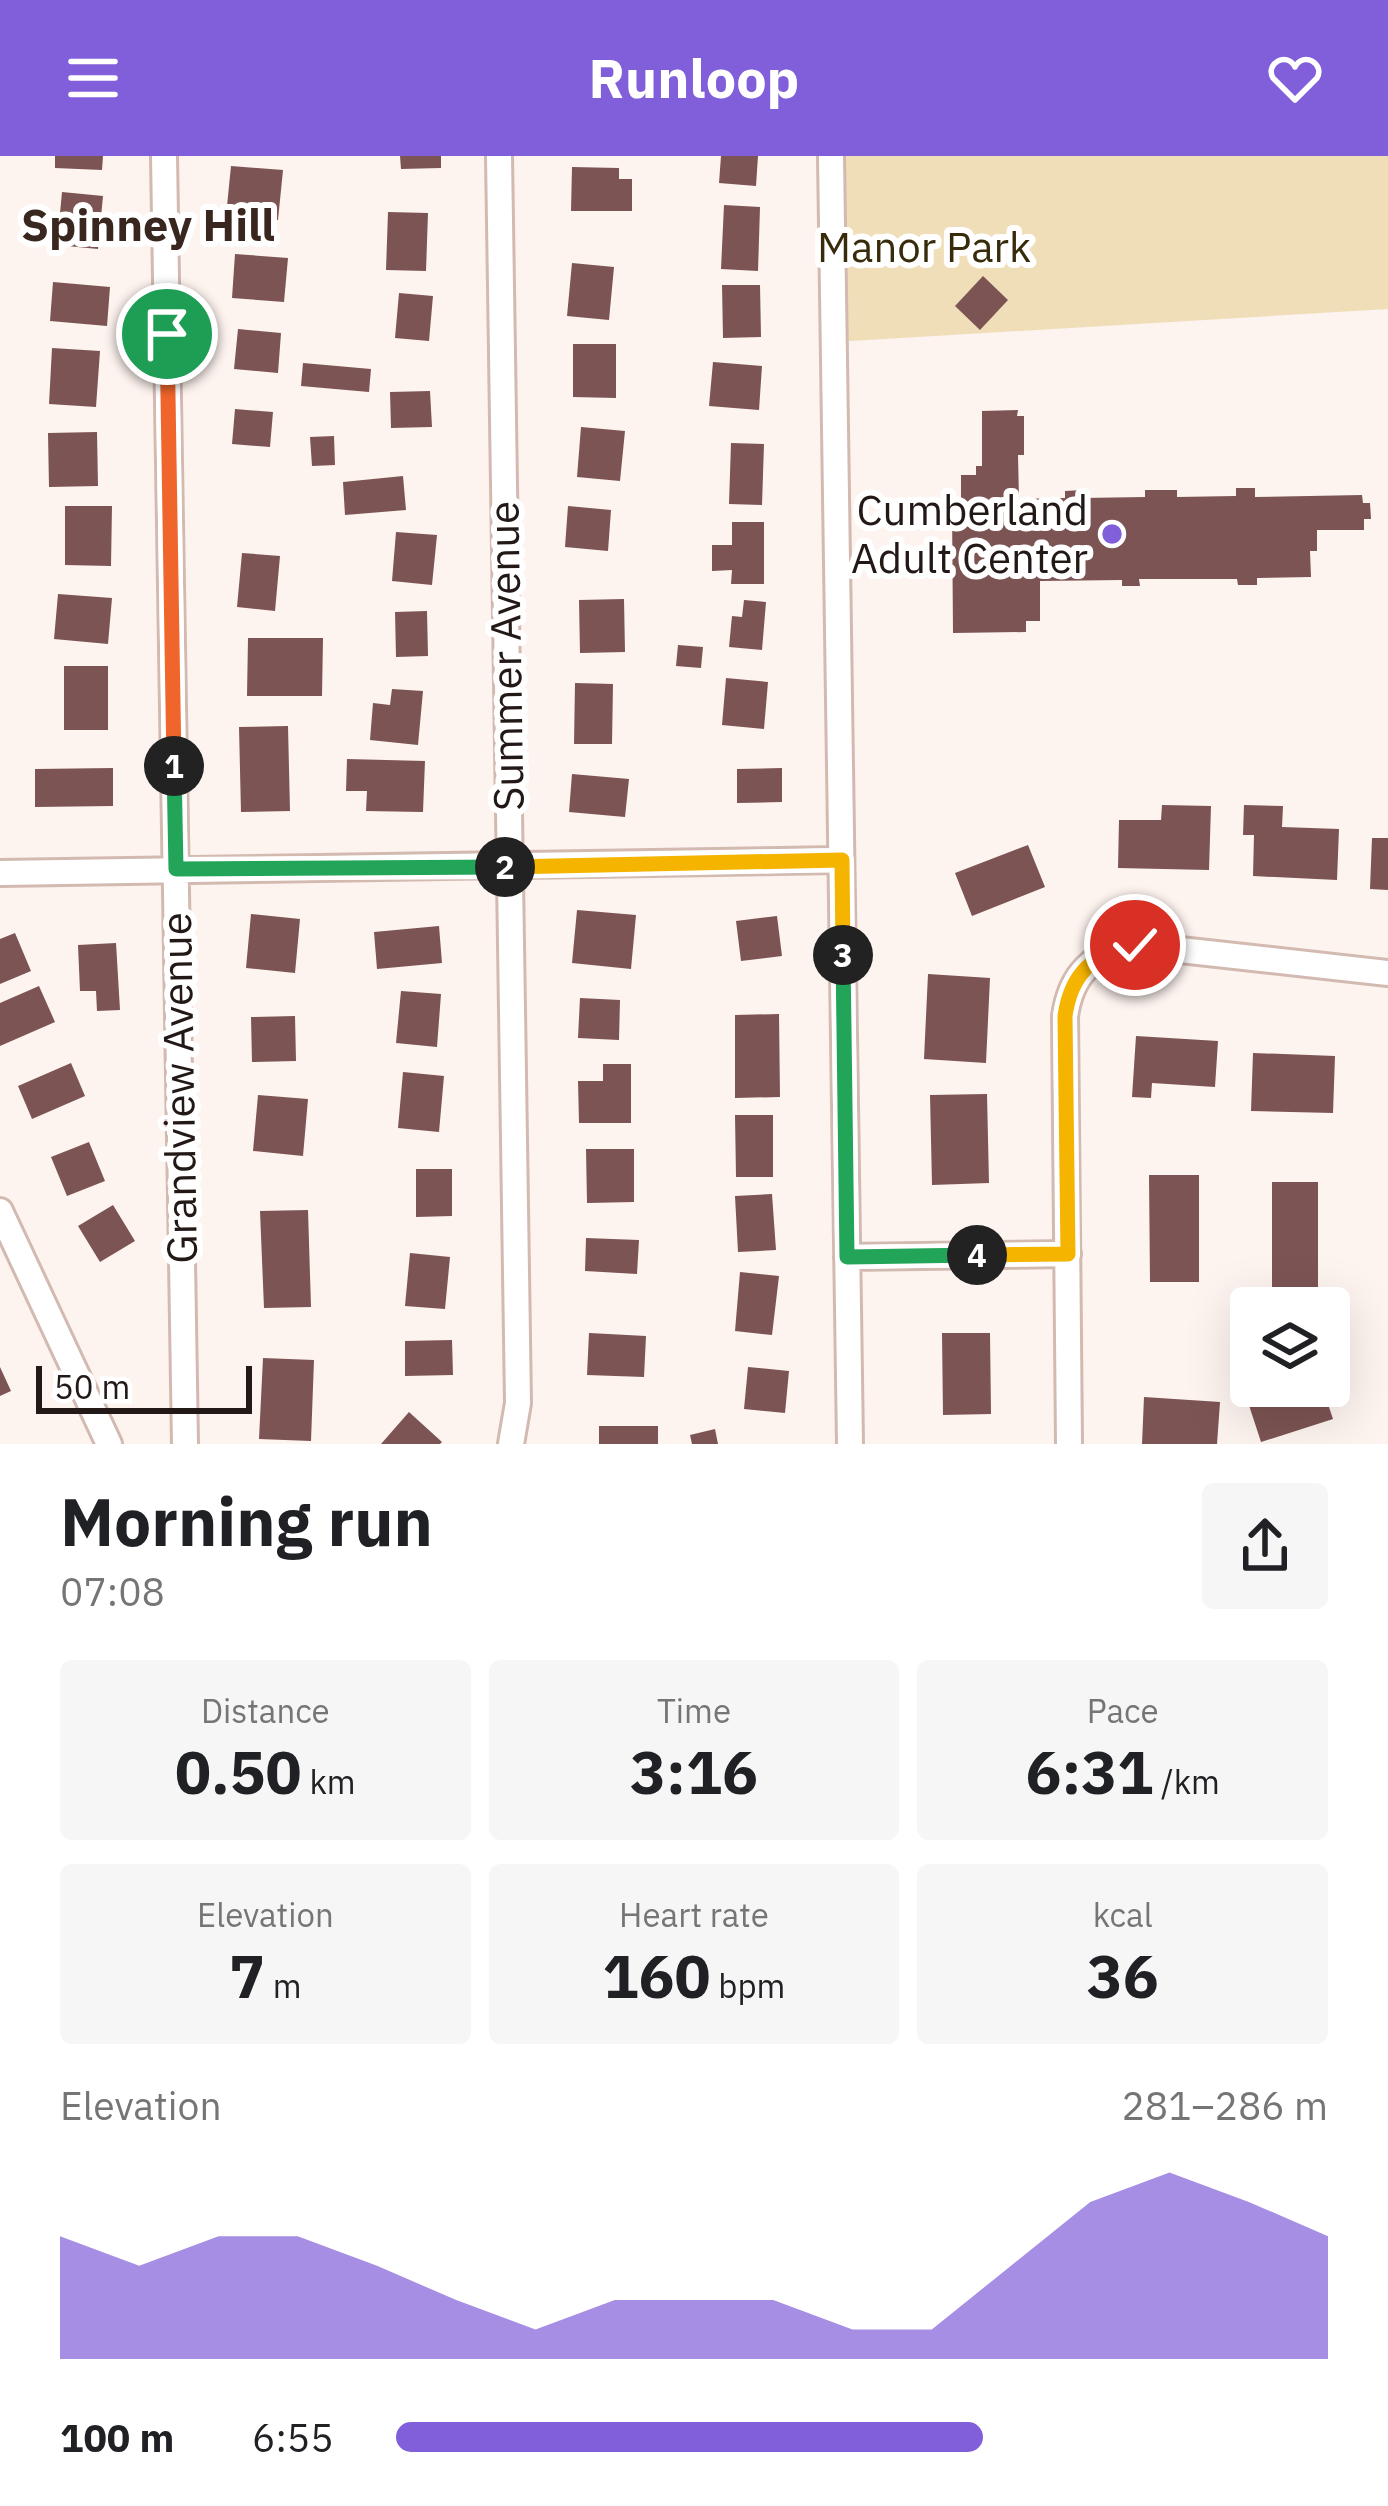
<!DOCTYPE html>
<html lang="en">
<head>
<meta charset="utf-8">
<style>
	:root { --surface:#fff; --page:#f6f6f6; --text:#202124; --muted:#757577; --accent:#815fda }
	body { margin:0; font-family:"IBM Plex Sans",sans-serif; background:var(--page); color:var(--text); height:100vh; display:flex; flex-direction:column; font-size:45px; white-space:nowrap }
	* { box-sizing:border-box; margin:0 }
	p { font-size:39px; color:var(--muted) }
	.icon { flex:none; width:66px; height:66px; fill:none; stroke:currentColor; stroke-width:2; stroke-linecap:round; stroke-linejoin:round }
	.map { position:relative; height:1288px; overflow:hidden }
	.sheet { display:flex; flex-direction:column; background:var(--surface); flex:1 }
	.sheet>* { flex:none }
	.buttons { position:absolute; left:1230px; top:1131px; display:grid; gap:24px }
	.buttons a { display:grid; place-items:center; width:120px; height:120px; border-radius:12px; background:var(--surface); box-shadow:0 12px 48px #0002; font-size:60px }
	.scale { position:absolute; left:36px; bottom:30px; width:216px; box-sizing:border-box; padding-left:12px; border:6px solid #221916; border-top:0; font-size:33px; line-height:42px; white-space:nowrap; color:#221916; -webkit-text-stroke:9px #fff; paint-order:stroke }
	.pin { position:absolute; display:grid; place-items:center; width:102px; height:102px; color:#fff; margin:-51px; border:6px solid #fff; border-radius:50%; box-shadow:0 3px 12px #0007 }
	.km { position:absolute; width:60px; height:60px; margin:-30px; border-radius:50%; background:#222; color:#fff; font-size:33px; line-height:60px; text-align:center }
	.round { display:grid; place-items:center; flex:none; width:126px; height:126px; border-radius:12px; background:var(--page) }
	.summary { display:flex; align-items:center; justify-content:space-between; height:204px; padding:0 60px }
	h1 { font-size:66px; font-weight:800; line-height:90px }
	.metrics { display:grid; grid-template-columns:repeat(3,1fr); gap:18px; height:204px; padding:12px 60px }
	.metrics div { display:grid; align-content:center; border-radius:12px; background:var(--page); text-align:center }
	.metrics b { font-size:60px; font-weight:800 }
	.metrics small { font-size:33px; font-weight:400 }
	.metrics p { font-size:33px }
	.chart { height:336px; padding:24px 60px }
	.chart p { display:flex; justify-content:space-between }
	.chart svg { width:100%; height:216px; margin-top:12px; fill:var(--accent); opacity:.7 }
	ul { padding:0 60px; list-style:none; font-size:39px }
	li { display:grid; grid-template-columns:192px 144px 1fr; align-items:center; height:90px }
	li i { height:30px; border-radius:15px; background:var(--accent) }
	header { display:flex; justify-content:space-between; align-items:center; height:156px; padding:0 60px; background:var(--accent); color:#fff; font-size:54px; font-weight:800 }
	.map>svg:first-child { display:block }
</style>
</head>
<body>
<header><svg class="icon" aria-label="menu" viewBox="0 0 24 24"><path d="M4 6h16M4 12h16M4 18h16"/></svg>Runloop<svg class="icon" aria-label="heart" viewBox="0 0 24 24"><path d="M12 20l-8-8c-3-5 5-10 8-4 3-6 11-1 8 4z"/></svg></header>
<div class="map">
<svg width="1388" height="1288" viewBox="0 0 1388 1288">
	<rect width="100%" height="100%" fill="#fdf3ef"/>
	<!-- green -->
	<path fill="#f0deb9" d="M831,0H1388V153L834,186Z"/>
	<!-- building -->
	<path fill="#7c5453" d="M55,0H103L102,14L55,12Z
		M400,0H441V12L401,13Z
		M721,0H758L756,30L719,27Z
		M231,10L283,14L278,64L226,60Z
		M572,11L619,12V23H632V55H571Z
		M62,36L103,40L98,93L57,89Z
		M724,49L760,51L758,115L721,113Z
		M388,56L428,57L426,115L386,114Z
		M235,98L288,102L284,146L232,142Z
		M572,107L614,111L609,164L567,160Z
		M983,120L1008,144L980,174L955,150Z
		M53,126L110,131L107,170L50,165Z
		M722,129H760L761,181L723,182Z
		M399,137L433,140L429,185L395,182Z
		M238,173L281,177L278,217L234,213Z
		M573,188H616V242L573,241Z
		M52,192L100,195L96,251L49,248Z
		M713,206L762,210L759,254L709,250Z
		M303,207L371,213L369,236L301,230Z
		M430,235L432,271L391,272L390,236Z
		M235,253L273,256L270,291L232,288Z
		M1018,254L1017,260H1024V299H1018L1019,343L1065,342V335L1083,334V342L1145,341V334H1177V341L1236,340V332H1255V341L1362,339L1363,347H1370L1371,363H1364V374H1317V395H1310L1311,421L1257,422V429H1238L1237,423H1139L1140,430H1122V424L1040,425V465H1026V476L953,477L952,350H961V319H976V310H982V255Z
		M581,271L625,275L620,325L577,321Z
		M97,276L98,330L49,331L48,277Z
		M334,280L335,309L312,310L310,281Z
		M731,287L764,288L762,349L729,348Z
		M403,320L406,354L345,359L343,326Z
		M65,350H112L111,410L65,409Z
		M568,350L611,354L608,395L565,391Z
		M732,366H764V428H731L732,414L712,415V389H732Z
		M396,376L437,379L432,429L392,425Z
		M242,397L280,400L275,455L237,451Z
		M58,438L112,442L108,488L54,483Z
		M624,443L625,496L580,497L579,444Z
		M744,444L766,446L762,494L729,491L732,460L742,461Z
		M427,455L428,500L396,501L395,456Z
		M248,482H323L322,540H247Z
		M678,489L703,491L701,512L676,510Z
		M64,510H108V574H64Z
		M726,522L768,526L764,573L722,569Z
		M575,527L613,528L612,588H574Z
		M392,533L423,535L418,589L370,584L373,547L390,549Z
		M288,570L290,655L241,656L239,571Z
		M347,603L425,605L423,656L366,655L367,635H346Z
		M113,612V650L35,651V613Z
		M782,612V646L737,647V613Z
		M572,618L629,623L625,661L569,656Z
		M1162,649L1211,650L1209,714L1118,712L1119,664H1161Z
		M1244,649L1283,650L1282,671L1339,673L1337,724L1253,720L1254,679H1243Z
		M1372,682H1388V734L1370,733Z
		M1028,689L1045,731L972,760L955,717Z
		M577,754L636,759L631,813L572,807Z
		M251,758L300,763L295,817L246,812Z
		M777,760L782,800L741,805L736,765Z
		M439,770L442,807L377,813L374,776Z
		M15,777L31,815L0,828V783Z
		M116,787L120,854L97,855L96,835H80L78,789Z
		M928,818L990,822L986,907L924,903Z
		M39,830L55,866L0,890V847Z
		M401,835L441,838L437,891L396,887Z
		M580,842L620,844L619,884L578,882Z
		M779,858L780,941L735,942V859Z
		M295,860L296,905L252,906L251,861Z
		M1136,880L1218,885L1215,931L1152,927L1151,942L1132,941Z
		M1253,897L1335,900L1333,957L1251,955Z
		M71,907L85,940L32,963L18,930Z
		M603,908H631V967H579L578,925H603Z
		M403,916L444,920L439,976L398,972Z
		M987,938L989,1027L932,1029L930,939Z
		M258,939L308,943L303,1000L253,995Z
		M735,959H773V1021H736Z
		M89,986L105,1025L67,1040L51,1001Z
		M586,993H634V1046L587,1047Z
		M416,1013H452V1060L416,1061Z
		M1149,1019H1199V1126H1150Z
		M1272,1026H1318V1141H1272Z
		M772,1038L776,1094L738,1096L735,1040Z
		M113,1049L135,1085L100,1106L78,1070Z
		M308,1054L311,1151L264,1152L260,1055Z
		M586,1082L639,1084L637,1118L585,1115Z
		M410,1097L450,1101L445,1153L405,1150Z
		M740,1116L779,1120L772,1179L735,1175Z
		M589,1177L646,1180L644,1221L587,1219Z
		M942,1177H990L991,1258L943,1259Z
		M452,1184L453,1219L405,1220V1185Z
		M263,1202L314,1204L311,1285L259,1283Z
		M0,1211L11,1235L0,1240Z
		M748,1211L789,1215L785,1257L744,1253Z
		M1257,1230H1322L1333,1263L1261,1286L1244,1234Z
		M1144,1241L1220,1246L1217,1288H1142Z
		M409,1256L442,1286L440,1288H381Z
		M599,1270H658V1288H599Z
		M715,1273L718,1288H692L690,1279Z"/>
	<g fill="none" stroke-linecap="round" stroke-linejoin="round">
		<!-- street casing -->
		<g stroke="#d2bab1" stroke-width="30">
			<path id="street" d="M164,0L185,1288
				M499,0L518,1247L511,1288
				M831,0L850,1288
				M0,717L841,704
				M0,1055L109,1288
				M847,1101L1068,1098
				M1069,1288L1065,860C1071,818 1093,797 1135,789L1388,817"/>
		</g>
		<!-- street -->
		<use href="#street" stroke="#fff" stroke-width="24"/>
	</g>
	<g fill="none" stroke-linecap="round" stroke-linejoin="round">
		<!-- split-1 casing -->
		<g stroke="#fff" stroke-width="24">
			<path id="split-1" d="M167,178L174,610"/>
		</g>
		<!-- split-2 casing -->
		<g stroke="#fff" stroke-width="24">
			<path id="split-2" d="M174,610L176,713L505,711"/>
		</g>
		<!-- split-3 casing -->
		<g stroke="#fff" stroke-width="24">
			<path id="split-3" d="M505,711L842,704L843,799"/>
		</g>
		<!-- split-4 casing -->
		<g stroke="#fff" stroke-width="24">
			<path id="split-4" d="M843,799L847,1101L977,1099"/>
		</g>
		<!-- split-5 casing -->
		<g stroke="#fff" stroke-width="24">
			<path id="split-5" d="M977,1099L1068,1098L1065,860C1071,818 1093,797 1135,789"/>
		</g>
		<!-- split-1 -->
		<use href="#split-1" stroke="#f0652b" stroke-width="15"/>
		<!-- split-2 -->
		<use href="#split-2" stroke="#22a559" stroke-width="15"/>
		<!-- split-3 -->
		<use href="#split-3" stroke="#f5b400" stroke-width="15"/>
		<!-- split-4 -->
		<use href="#split-4" stroke="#22a559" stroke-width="15"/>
		<!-- split-5 -->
		<use href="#split-5" stroke="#f5b400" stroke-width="15"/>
	</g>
	<!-- markers -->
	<circle fill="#815fda" stroke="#fff" stroke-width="4.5" cx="1112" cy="378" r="12"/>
	<g text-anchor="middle" stroke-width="12" stroke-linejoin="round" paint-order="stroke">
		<!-- park labels -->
		<g font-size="42" fill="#382b0b" stroke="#fff">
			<text x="924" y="106">Manor Park</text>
		</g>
		<!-- poi labels -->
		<g font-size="42" fill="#221916" stroke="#fff" text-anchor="end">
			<text x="1088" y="369">Cumberland<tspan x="1088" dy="48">Adult Center</tspan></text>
		</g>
		<!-- street labels -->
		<g font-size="42" fill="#221916" stroke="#fff">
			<text transform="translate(506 500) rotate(-91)" y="15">Summer Avenue</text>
			<text transform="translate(179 932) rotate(-91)" y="15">Grandview Avenue</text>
		</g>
		<!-- neighbourhood labels -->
		<g font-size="45" font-weight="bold" fill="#38261f" stroke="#fff">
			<text x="148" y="85">Spinney Hill</text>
		</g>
	</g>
</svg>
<div class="buttons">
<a><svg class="icon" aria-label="layers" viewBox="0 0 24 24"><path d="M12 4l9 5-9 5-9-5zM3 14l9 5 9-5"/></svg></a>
</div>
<div class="scale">50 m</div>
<div class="pin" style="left:167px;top:178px;background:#1e9e55"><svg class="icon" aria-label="arrive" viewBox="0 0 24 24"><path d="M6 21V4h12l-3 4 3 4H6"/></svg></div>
<div class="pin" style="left:1135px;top:789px;background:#d93025"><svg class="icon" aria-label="check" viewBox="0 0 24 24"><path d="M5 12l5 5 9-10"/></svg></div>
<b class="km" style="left:174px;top:610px">1</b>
<b class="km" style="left:505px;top:711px">2</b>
<b class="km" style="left:843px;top:799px">3</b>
<b class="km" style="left:977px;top:1099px">4</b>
</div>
<section class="sheet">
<div class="summary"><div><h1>Morning run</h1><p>07:08</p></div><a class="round"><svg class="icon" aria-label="share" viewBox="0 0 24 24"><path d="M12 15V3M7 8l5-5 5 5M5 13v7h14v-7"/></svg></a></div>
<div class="metrics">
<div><p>Distance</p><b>0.50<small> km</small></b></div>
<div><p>Time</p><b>3:16</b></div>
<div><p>Pace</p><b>6:31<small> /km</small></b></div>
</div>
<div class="metrics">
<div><p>Elevation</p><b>7<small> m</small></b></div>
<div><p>Heart rate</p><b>160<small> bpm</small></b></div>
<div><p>kcal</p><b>36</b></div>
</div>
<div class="chart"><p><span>Elevation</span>281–286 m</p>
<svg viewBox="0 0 160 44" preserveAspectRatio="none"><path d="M0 44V19L10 25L20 19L30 19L40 25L50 32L60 38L70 32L80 32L90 32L100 38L110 38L120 25L130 12L140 6L150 12L160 19V44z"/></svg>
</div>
<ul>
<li><b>100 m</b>6:55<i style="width:63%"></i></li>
</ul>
</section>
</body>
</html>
